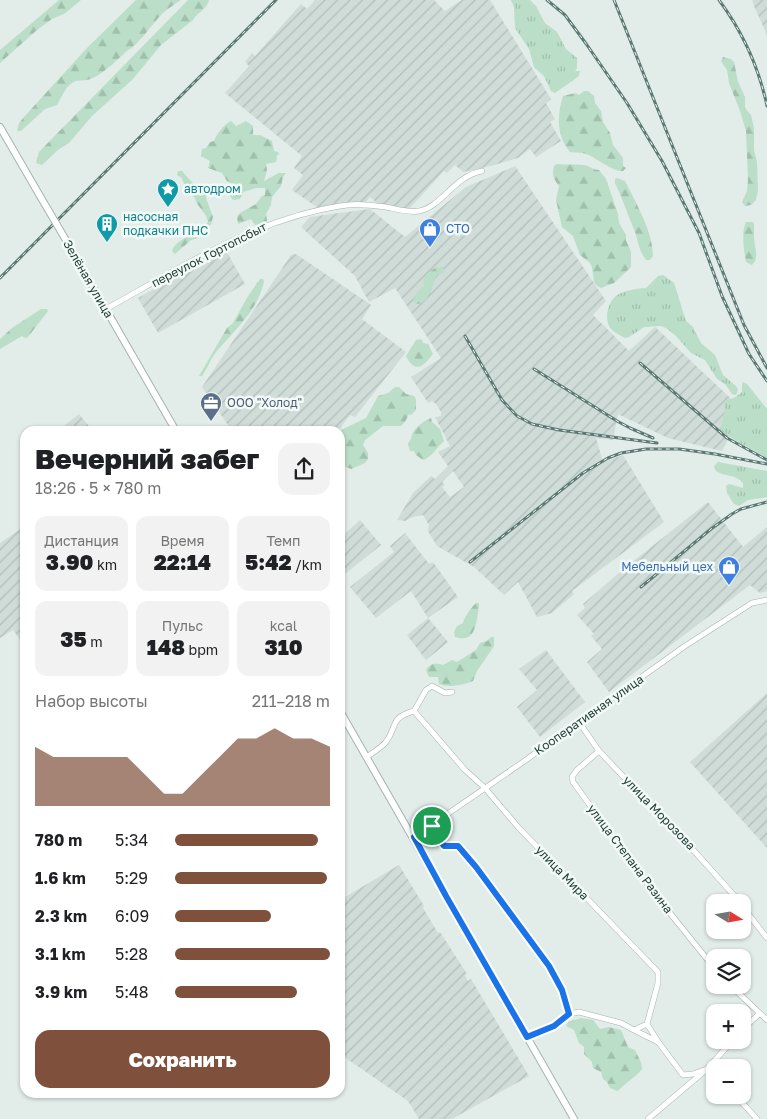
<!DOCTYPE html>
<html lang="ru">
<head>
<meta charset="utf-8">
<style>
	:root { --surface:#fff; --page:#f2f2f2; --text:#202124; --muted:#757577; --accent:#7f503b }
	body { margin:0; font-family:"Golos Text",sans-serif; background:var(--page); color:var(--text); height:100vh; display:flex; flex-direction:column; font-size:19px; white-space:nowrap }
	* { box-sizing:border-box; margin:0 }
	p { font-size:16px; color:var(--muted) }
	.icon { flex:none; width:28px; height:28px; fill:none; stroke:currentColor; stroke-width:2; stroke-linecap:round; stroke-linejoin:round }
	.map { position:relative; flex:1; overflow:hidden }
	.panel { position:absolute; left:20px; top:426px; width:325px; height:672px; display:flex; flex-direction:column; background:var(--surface); border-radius:15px; box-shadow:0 1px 4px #0004 }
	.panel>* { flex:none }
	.needle { width:32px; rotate:101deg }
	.tools { position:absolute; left:706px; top:894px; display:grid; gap:10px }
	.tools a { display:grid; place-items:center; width:45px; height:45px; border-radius:10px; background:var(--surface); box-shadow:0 1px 4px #0004; font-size:25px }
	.pin { position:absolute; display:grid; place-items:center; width:42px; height:42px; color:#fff; margin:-21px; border:2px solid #fff; border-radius:50%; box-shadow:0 1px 5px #0007 }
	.round { display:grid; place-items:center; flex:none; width:52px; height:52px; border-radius:15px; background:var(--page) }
	.summary { display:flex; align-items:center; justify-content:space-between; height:85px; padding:0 15px }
	h1 { font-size:28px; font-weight:800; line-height:38px }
	.figures { display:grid; grid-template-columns:repeat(3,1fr); gap:8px; height:85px; padding:5px 15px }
	.figures div { display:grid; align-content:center; border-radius:12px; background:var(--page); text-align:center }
	.figures b { font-size:21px; font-weight:800 }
	.figures small { font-size:14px; font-weight:400 }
	.figures p { font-size:14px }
	.chart { height:140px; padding:10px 15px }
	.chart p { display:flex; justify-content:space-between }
	.chart svg { width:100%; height:90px; margin-top:5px; fill:var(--accent); opacity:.7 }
	.primary-button { display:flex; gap:10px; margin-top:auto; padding:10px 15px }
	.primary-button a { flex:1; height:58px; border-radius:15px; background:var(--accent); color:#fff; font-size:20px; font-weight:800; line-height:58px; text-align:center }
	ul { padding:0 15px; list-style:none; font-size:16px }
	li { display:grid; grid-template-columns:80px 60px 1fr; align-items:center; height:38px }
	li i { height:12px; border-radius:6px; background:var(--accent) }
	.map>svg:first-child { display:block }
</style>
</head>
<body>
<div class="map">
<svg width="767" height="1119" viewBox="0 0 767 1119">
	<defs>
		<pattern id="industrial-furrows" width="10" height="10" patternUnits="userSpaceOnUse" patternTransform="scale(1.25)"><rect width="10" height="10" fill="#d0dcd8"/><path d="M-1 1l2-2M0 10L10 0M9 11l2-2" fill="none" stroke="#b2beba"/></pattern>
		<pattern id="grass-tufts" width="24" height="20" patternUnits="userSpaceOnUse" patternTransform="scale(1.25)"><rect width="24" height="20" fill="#badec7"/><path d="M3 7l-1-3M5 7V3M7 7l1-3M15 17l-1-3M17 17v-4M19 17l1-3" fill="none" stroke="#a0c0ac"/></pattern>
		<pattern id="forest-firs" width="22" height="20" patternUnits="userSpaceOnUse" patternTransform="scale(1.25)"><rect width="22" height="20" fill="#badec7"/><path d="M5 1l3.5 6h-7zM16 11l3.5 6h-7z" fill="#a0c0ac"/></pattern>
	</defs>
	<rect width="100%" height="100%" fill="#e2ece8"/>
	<!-- industrial -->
	<path fill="url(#industrial-furrows)" fill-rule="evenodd" d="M315,0H434L445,11L462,0H490L551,99L546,103L555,119L550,122L561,141L536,157L530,149L518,158L491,166L463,172L455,165L447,173L444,171L409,209L379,205L370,197L364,204L318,208L292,190L303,175L294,168L302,156L225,93L249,66L245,62L252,53L255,56L301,4L307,9Z
		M752,0H767V35L754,6Z
		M515,166L606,301L593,315L629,351L655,327L744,411L722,451L668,438L618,414L613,440L596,438L603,462L623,455L664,522L572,591L574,594L552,613L537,617L518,582L504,595L474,567L437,546L428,531L429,525L423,515L413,517L405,521L397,520L413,493L431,476L435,479L448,466L438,452L450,446L435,417L441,416V412L436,404L432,401L428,403L411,377L441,358L395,288L369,302L355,276L301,227L310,217L370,209L405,237L466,187ZM453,471L464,487L450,497L442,487L445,485L442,482Z
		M225,249L245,284L158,333L138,298Z
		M296,254L371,305L362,319L406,352L355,417L350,415L338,431H232L202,387L291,255Z
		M79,414L93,431H61L60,429Z
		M708,502L743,547L767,527V591L760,593L750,585L609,692L587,662L602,649L591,636L594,634L577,615L585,608L583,604L621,571Z
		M360,520L381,545L340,578V538Z
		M25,526V646L13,630L0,638V543Z
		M405,533L429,564L433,562L458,597L428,618L448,642L426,660L407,635L428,618L411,591L376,618L350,587L394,552L390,546Z
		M546,650L585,702L540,737L517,707L537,690L519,669Z
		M767,693V848L690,762Z
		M399,865L424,906L423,908L438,933L440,932L467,974L465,975L468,981L471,979L529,1076L452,1119H419L408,1101L340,1054V900Z"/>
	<!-- grass -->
	<path fill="url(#grass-tufts)" d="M511,0H530L536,6L545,23L557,32L566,49L577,58V68L575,71H580L579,76L555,93L551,91L544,76L534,67L529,49L515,28L514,7Z
		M663,275L674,283L686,321L693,327L701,343L715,355L723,375L736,386L738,390L736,395L732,394L725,384L717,379L705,360L691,353L676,336L666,328L661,326L644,327L629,337L625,338C620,335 615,333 611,329C603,320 608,299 619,294C624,291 639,288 646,288L658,276Z
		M742,382L747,384L767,409V458L733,439L722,431L721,427L725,409L724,401L734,398L742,392Z
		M718,462L767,471V497L748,500L739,506L734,504L727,493L726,486L729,484L743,488V483C736,474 725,477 716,471L714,466Z"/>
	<!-- forest -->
	<path fill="url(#forest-firs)" d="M59,0H81L64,14L52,19L37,30L0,63V50Z
		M136,0H181C175,4 169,8 164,12C155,20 137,47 128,50C119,58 105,72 95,77C87,81 83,80 76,81C66,84 62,97 57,105L45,109L21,131H17L19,123L24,117L87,48Z
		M188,0H209C208,8 197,13 193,20L161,45L133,79L92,116L69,143L58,150L42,165L36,163L39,152Z
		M723,57L731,59L734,62L738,82L745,97V108L751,115L754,128V150L757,162L758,190L756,200L751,205L745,206L742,202L747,191L748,179L746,131L740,111L729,83L727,70L721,61Z
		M584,91H588L594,96L595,103L601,111L603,122L610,133L613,145L623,158V166L626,168L623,171C613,172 597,158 586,154C582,152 575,153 570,152C556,135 557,116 563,96L575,93L579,95Z
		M231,121L236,126L246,121L253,126V135H260L272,141L274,151L278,152L279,155H277L276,162L266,164L267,170L264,181L279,173H286L283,177L281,186L272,197L271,205L266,214L267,221L264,224L255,225L251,219L238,224L237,217L240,213L256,204L261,197L265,195V188H256L243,192L240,199L233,200L230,196L233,192V184L227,181L222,173L208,168L210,161L201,156L202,149L206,148L210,142L214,141C217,134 223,125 231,121Z
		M557,164C566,165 575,164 583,165C589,165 593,170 599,170L606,179L618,214L619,223L626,235V240L631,252V267L614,283L601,288L597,286L594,282L592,267L590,263L580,255L573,236L562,227L556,200L559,186C553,178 552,175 554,166Z
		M178,171H182L198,189L206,190V198L213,217L211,224L198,238L191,240L175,254L172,251C175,239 201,232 208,222C207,212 197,208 195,198C190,194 183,184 182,178L177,175Z
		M617,178L625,181C636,203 653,232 653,256L650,260H646C638,250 638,238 633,227C627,213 622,197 615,183V179Z
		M746,222H753L754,224C754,228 754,232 754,237C754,246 760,258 752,265L746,262C744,251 741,232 746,222Z
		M437,267H443L444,272L436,276C432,286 430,304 416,304L413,300L417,292L424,286C423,274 427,273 437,267Z
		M260,279H263L264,281C259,309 234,331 216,352C210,360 207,369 202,376H199L227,328L233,323L248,296Z
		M41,309H47L48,311L28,337L25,338L22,336L0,349V339L12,328Z
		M421,339L423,343L428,344L433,354C423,367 415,374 406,356L416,340Z
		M395,387H399L406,394L414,396L416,399V410L411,415L409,414L405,422L401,426H383L365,440L363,445L368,453V459L365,463L351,469L340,465L339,431L366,418L378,396L388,393Z
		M431,418L432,422L440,429L444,441C437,447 432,457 423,460L416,455L414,451H410L408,443C412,439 411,435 414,431C417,426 425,420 431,418Z
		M476,603H479V607C476,621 477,644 455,637L454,632L457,626L463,623C465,616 470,609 476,603Z
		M491,637H494V646L477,671L473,681C463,685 449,688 439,684L438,677H429L426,670C430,663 436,663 443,665L452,660L457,662L476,650L480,643L487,641Z
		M581,1018L593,1020L600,1029L609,1027L621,1030L628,1047L635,1050C637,1055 643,1064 642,1069C635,1078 626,1082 618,1091L610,1088L607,1082L603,1079L601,1072L593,1068L592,1062L584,1054V1047L579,1043L574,1030L566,1026L568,1022Z"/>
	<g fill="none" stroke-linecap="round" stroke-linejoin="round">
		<!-- minor casing -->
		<g stroke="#a5b4b0" stroke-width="6">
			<path id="minor" d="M106,309C180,268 255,219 340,206C355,203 371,205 386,207C397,209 409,213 419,211C442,207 454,176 482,171
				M414,711L465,770L485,788L518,827L658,972V983L647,1024L659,1043L683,1075L693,1074L707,1069L715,1076
				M414,711L426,690L432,686L445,693L452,692
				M579,722L599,751L687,843L740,902
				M599,751L577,770L572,777L573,782L653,892L715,969
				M367,757C373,752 381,748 386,742C398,726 389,718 414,711
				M432,826L444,846H457L476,867L549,966L562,990L569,1014
				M414,837L523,762L685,646L752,603L767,600
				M742,906L767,938
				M730,985L767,1020
				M634,1030L658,1042
				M742,1030L759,1014
				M527,1037L554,1026L569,1014L579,1012L621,1023L634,1030L647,1024
				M735,1095L757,1119
				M648,1119L707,1069L733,1040"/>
		</g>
		<!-- tertiary casing -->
		<g stroke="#a5b4b0" stroke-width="8">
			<path id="tertiary" d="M0,127L40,196
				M70,247L176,431
				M340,711L574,1119"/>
		</g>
		<!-- minor -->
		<use href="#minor" stroke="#fff" stroke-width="5"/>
		<!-- tertiary -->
		<use href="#tertiary" stroke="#fff" stroke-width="6"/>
		<!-- rail casing -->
		<g stroke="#5c7974" stroke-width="3">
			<path id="rail" d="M547,0L565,15L587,45L627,103L662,161L699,233L722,296L749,354L767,381
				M614,0L744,325L767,368
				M719,0C742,31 759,68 767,106
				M0,278L276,0
				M465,336L502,400L517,416L532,424L559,430L657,443
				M640,363L727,438L767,460
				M534,369L617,421L630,428L653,438
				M470,562L583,473L608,458L621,453L646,449H679L715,454L767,464
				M641,587L711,529L732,514L741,509L767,502"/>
		</g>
		<!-- rail -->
		<use href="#rail" stroke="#f2f9f6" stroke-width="1" stroke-dasharray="4" stroke-linecap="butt"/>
		<!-- tertiary-bridge casing -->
		<g stroke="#a5b4b0" stroke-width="8" stroke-linecap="butt">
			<path id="tertiary-bridge" d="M40,196L70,247"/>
		</g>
		<!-- tertiary-bridge -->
		<use href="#tertiary-bridge" stroke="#fff" stroke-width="6"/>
	</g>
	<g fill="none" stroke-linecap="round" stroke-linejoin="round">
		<!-- route casing -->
		<g stroke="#fff" stroke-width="10">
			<path id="route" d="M432,826L444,846H458L476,867L549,966L562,990L569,1014L554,1026L527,1037L446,896L414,837Z"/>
		</g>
		<!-- route -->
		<use href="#route" stroke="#1a73e8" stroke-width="6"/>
	</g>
	<!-- icons -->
	<defs>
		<g id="sight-pin" transform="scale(1.125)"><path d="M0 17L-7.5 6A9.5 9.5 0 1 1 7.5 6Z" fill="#0f9aa8" stroke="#f2f9f6"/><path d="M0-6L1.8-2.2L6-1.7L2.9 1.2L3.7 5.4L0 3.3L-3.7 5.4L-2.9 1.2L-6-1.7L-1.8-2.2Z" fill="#fff"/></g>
		<g id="building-pin" transform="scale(1.125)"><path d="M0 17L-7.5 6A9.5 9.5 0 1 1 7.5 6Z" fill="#0f9aa8" stroke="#f2f9f6"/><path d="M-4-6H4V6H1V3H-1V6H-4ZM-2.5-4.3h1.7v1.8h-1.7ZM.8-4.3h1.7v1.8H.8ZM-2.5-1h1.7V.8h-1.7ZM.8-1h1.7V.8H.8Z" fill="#fff"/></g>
		<g id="shop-pin" transform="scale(1.125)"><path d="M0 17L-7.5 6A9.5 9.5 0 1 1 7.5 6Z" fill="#3f7fe0" stroke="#f2f9f6"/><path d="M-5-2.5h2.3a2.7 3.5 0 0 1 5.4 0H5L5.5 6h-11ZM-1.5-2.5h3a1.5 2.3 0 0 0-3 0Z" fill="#fff"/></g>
		<g id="office-pin" transform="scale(1.125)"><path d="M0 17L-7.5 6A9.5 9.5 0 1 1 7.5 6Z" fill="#5c6f8a" stroke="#f2f9f6"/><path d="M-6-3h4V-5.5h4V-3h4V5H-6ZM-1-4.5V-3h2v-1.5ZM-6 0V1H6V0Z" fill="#fff"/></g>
	</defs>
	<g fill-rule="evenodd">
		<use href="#sight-pin" x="168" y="189"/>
		<use href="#building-pin" x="107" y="224"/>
		<use href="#shop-pin" x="430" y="229"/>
		<use href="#office-pin" x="211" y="403"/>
		<use href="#shop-pin" x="729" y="567"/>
	</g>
	<g text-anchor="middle" stroke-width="5" stroke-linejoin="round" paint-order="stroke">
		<!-- culture labels -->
		<g font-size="12" fill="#0d838f" stroke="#f2f9f6" text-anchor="start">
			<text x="184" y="193">автодром</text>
			<text x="123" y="221">насосная<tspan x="123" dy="14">подкачки ПНС</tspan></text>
		</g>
		<!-- shop labels -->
		<g font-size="12" fill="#366cbe" stroke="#f2f9f6" text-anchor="start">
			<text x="446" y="233">СТО</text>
			<text x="713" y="571" text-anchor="end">Мебельный цех</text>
		</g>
		<!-- street labels -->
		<g font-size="12" fill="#223e38" stroke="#f2f9f6">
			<text transform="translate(209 255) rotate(-27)" y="4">переулок Гортопсбыт</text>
			<text transform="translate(88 279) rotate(60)" y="4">Зелёная улица</text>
			<text transform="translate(589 715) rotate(-35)" y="4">Кооперативная улица</text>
			<text transform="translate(659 813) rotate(46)" y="4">улица Морозова</text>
			<text transform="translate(630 859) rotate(53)" y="4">улица Степана Разина</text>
			<text transform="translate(562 873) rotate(46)" y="4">улица Мира</text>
		</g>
		<!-- service labels -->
		<g font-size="12" fill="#4e5e75" stroke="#f2f9f6" text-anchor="start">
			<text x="227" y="407">ООО "Холод"</text>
		</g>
	</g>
</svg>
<div class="tools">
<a><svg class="needle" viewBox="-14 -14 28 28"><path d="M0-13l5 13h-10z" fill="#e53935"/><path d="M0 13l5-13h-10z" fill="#757577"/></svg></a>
<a><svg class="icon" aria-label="layers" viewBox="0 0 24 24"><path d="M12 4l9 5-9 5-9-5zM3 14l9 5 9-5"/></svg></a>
<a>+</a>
<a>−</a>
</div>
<div class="pin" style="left:432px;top:826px;background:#1e9e55"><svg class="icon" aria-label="arrive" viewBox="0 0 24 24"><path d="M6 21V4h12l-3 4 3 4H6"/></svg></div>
<section class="panel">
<div class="summary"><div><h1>Вечерний забег</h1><p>18:26 · 5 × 780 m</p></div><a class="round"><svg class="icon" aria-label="share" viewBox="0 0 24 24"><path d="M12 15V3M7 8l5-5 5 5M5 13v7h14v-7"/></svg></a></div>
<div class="figures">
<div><p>Дистанция</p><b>3.90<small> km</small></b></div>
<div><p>Время</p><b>22:14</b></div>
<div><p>Темп</p><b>5:42<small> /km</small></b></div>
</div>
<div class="figures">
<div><b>35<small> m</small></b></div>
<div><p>Пульс</p><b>148<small> bpm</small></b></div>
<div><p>kcal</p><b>310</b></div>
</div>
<div class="chart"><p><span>Набор высоты</span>211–218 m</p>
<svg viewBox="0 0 160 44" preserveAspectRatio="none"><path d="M0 44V15L10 20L20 20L30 20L40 20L50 20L60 29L70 38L80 38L90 29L100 20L110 11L120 11L130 6L140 11L150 11L160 15V44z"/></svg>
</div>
<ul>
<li><b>780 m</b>5:34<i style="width:92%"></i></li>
<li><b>1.6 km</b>5:29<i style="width:98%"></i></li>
<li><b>2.3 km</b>6:09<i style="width:62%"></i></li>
<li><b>3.1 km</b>5:28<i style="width:100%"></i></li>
<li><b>3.9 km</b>5:48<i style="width:79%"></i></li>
</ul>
<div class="primary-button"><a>Сохранить</a></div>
</section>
</div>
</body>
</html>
